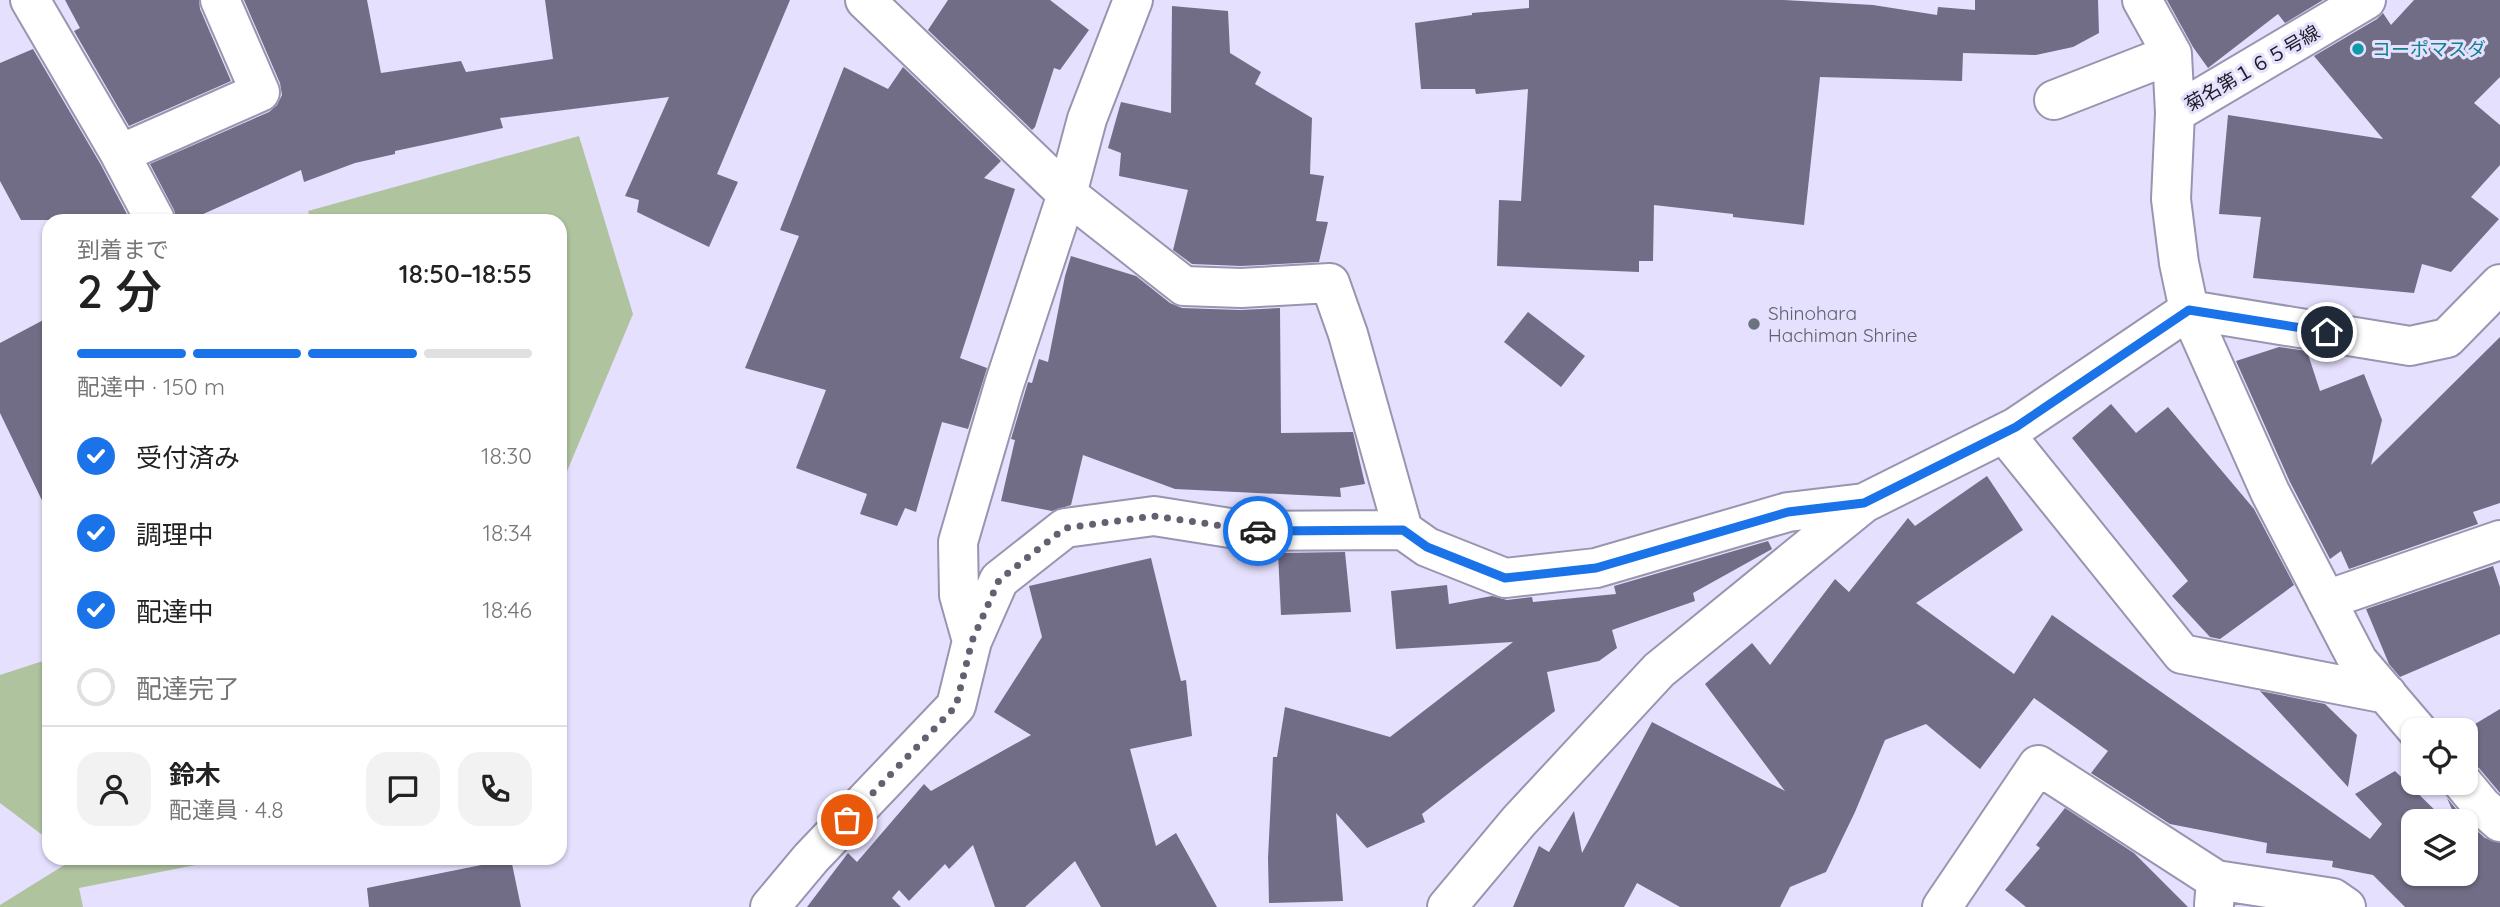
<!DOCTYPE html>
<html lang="ja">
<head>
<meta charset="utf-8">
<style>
  body { margin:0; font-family:Quicksand,"Noto Sans JP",sans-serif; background:#f2f2f2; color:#222; height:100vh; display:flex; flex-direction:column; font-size:26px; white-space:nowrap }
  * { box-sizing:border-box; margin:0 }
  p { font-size:23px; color:#767676 }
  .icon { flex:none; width:38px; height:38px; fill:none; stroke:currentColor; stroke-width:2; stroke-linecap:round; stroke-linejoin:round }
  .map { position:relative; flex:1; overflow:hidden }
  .side { position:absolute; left:42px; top:214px; width:525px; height:651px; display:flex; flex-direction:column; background:#fff; border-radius:21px; box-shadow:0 2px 5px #0004 }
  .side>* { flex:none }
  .tools { position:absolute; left:2401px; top:718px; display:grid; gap:14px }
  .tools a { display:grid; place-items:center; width:77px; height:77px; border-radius:14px; background:#fff; box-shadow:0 2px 5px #0004; font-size:35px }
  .pin { position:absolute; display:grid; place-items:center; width:60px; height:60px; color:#fff; margin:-30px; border:4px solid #fff; border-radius:50%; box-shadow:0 2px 7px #0007 }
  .courier { position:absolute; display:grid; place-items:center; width:70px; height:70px; margin:-35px; border:5px solid #1a73e8; border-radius:50%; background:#fff; color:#222; box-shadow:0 2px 9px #0007 }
  .head em { font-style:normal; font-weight:600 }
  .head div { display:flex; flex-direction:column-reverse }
  .head { display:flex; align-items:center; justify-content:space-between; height:119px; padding:0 35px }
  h1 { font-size:46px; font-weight:600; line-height:52px }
  .bar { display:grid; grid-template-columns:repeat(4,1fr); gap:10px 7px; align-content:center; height:84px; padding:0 35px }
  .bar i { height:9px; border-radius:5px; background:#e0e0e0 }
  .bar .on { background:#1a73e8 }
  .bar p { grid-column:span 4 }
  .line { display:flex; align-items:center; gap:18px; padding:0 35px; border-top:2px solid #e0e0e0 }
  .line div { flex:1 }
  .round { display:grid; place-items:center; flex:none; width:74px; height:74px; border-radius:21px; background:#f2f2f2 }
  ol { padding:0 35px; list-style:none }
  li { display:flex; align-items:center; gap:21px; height:77px }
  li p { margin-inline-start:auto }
  li .icon { padding:7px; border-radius:50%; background:#1a73e8; color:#fff; stroke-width:4 }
  li:last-child { color:#767676 }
  li i { width:38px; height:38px; border:4px solid #e0e0e0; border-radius:50% }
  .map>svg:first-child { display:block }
</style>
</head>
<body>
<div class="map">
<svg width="2500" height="907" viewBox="0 0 2500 907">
  <rect width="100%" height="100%" fill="#e5e0fd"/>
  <path fill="#afc39f" d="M 579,136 L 633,314 L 560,488 L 560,220 L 311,220 L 308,211 Z
    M 49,659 L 49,840 L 0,803 L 0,675 Z
    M 73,858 L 231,858 L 79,888 L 83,907 L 0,907 L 0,905 L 74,859 Z"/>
  <path fill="#716d86" d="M 65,0 L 199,0 L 200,9 L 231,81 L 129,126 L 74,31 L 80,28 Z
    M 244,0 L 367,0 L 381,73 L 461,61 L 466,72 L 553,59 L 545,0 L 790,0 L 717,174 L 738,182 L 709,247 L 637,212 L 639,200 L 625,196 L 669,97 L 500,118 L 503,128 L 395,151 L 395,154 L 355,163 L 304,182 L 301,170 L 190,220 L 177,220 L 174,210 L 150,164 L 269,112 L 277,105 L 282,95 L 280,83 Z
    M 948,0 L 1050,0 L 1089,30 L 1060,70 L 1054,68 L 1035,127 L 1032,130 L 928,30 Z
    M 1529,0 L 1784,0 L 1873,5 L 1937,15 L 1938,7 L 1975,10 L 1975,0 L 2098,0 L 2099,33 L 2073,47 L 2036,55 L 1963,53 L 1962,81 L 1820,77 L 1804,225 L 1733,217 L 1733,214 L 1654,205 L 1653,261 L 1639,261 L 1639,272 L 1497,266 L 1499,200 L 1521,201 L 1528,89 L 1476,94 L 1475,89 L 1421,89 L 1415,23 L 1472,15 L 1472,13 L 1529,8 Z
    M 2167,0 L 2323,0 L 2285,23 L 2278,14 L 2208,68 L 2193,47 Z
    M 2414,0 L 2500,0 L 2500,77 L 2474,103 L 2500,125 L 2500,165 L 2471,197 L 2499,219 L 2451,272 L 2422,264 L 2414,293 L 2253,278 L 2261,217 L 2219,214 L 2228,115 L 2383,139 L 2314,56 L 2377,19 L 2383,13 L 2391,25 Z
    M 1172,6 L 1228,11 L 1230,53 L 1261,72 L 1255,84 L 1312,118 L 1310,174 L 1324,176 L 1316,221 L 1328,222 L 1319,262 L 1241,266 L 1192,264 L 1173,250 L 1188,190 L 1119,176 L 1121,153 L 1108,148 L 1121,102 L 1171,113 Z
    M 33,49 L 101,165 L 130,220 L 21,220 L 0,181 L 0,63 Z
    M 844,67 L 888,89 L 903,67 L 1001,161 L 984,178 L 1015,189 L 960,358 L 987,368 L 968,429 L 942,422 L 916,512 L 905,508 L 897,526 L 860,514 L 867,494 L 796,468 L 826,390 L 745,368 L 799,236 L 780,230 Z
    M 1071,256 L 1136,276 L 1170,303 L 1182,308 L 1240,310 L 1280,308 L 1281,433 L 1353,432 L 1365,484 L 1340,488 L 1341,497 L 1175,489 L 1083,455 L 1071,505 L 1052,511 L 1001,501 L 1015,440 L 1011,439 L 1028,382 L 1032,383 L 1039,359 L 1048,362 L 1065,276 Z
    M 1528,312 L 1585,356 L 1561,387 L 1504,342 Z
    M 49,317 L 49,515 L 0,413 L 0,343 Z
    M 2500,337 L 2500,503 L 2473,512 L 2478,524 L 2349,569 L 2341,551 L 2330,559 L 2290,482 L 2236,361 L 2279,347 L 2307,351 L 2320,391 L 2364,374 L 2382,420 L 2371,465 Z
    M 2111,404 L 2136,433 L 2168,407 L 2254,509 L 2294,585 L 2220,639 L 2210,637 L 2172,596 L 2188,581 L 2072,438 Z
    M 1987,476 L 2023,530 L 1916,603 L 2014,674 L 2052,615 L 2370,839 L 2382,824 L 2355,794 L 2395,771 L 2446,821 L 2413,821 L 2413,873 L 2466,873 L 2466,821 L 2457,821 L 2447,798 L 2465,820 L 2485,838 L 2500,843 L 2500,907 L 2405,907 L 2373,875 L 2332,867 L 2333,861 L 2266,853 L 2267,843 L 2170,824 L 2091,773 L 2108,751 L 2034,698 L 1980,769 L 1926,724 L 1885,740 L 1855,812 L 1826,872 L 1790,887 L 1780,907 L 1680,907 L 1637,883 L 1624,907 L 1513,907 L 1539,846 L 1549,852 L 1574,811 L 1582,853 L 1652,722 L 1785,791 L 1705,684 L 1752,643 L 1770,665 L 1835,579 L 1849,592 L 1908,518 L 1915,526 Z
    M 1768,541 L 1772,549 L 1693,593 L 1695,601 L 1612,630 L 1617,648 L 1599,661 L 1547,672 L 1555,711 L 1422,814 L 1425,822 L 1367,848 L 1336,813 L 1343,901 L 1269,903 L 1268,858 L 1273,757 L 1277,757 L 1285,707 L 1390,737 L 1513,642 L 1396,649 L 1391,591 L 1447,585 L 1449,604 L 1492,596 L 1507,600 L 1532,597 L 1533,602 L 1616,594 L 1614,586 Z
    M 1345,552 L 1351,612 L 1281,615 L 1278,553 Z
    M 1151,558 L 1181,681 L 1186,680 L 1192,736 L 1130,749 L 1156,846 L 1176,833 L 1217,907 L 1101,907 L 1075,861 L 1025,907 L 995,907 L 973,845 L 949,869 L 945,864 L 909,901 L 899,890 L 892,898 L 901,907 L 807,907 L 848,853 L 857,862 L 924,784 L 931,791 L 1031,735 L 994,712 L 1042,637 L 1029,586 Z
    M 2493,566 L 2500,587 L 2500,634 L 2400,677 L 2389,664 L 2366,609 Z
    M 2260,691 L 2325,704 L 2357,735 L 2348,787 Z
    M 2500,709 L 2500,793 L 2479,768 L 2466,761 L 2465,730 Z
    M 2065,808 L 2134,853 L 2188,907 L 2026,907 L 2005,890 L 2040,848 L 2036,845 Z
    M 511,859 L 521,907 L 369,907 L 367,888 Z"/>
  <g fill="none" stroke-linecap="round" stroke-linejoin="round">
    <g stroke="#9994af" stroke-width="42">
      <path id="minor" d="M 30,0 L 120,154 L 155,220
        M 865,0 L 1067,194 L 1184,286 L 1241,288 L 1330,283 L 1348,334 L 1403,530 L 1427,547 L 1505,578 L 1596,568 L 1788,512 L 1864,503
        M 2142,0 L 2172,54 L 2175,113 L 2171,199 L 2179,263 L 2189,310 L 2270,492 L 2358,661 L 2417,730
        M 2054,100 L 2172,54
        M 2175,113 L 2366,0
        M 120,154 L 260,92 L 220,0
        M 2004,433 L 2182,654 L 2387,694
        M 2326,600 L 2500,540
        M 972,641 L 999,580 L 1065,528 L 1154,516 L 1249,531 L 1403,530
        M 2462,782 L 2482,806 L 2500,822
        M 2214,905 L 2216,880 L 2333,898 L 2346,907
        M 770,907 L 811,858 L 956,706 L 972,641 L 959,595 L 958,542 L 1004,385 L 1067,194 L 1087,119 L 1133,0
        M 1447,907 L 1519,821 L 1659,670 L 1864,503 L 2016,427 L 2189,310 L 2410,346 L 2447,338 L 2500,284
        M 1942,907 L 2038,765 L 2216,880"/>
    </g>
    <use href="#minor" stroke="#fff" stroke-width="38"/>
  </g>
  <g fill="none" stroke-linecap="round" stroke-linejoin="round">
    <path stroke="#636071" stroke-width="7" stroke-dasharray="0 12.6" d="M 847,820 L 956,706 L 972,641 L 999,580 L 1065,528 L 1154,516 L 1258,531"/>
    <path stroke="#1a73e8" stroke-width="9" d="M 1258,531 L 1403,530 L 1427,547 L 1505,578 L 1596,568 L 1788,512 L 1864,503 L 2016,427 L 2189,310 L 2327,332"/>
  </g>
  <circle fill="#0f9aa8" stroke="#e5e0fd" stroke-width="2.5" cx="2358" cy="49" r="7"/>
  <circle fill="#6b7280" stroke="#e5e0fd" stroke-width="2.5" cx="1754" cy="324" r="7"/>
  <g text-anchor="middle" stroke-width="6" stroke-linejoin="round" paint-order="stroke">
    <g font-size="19" fill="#0d838f" stroke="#e5e0fd" text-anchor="start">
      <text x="2372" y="56">コーポマスダ</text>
    </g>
    <g font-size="19" fill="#1d1b25" stroke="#e5e0fd">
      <text transform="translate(2252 68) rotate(-30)" y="7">菊名第１６５号線</text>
    </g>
    <g font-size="19" fill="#5b616d" stroke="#e5e0fd" text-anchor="start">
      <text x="1768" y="320">Shinohara<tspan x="1768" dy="22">Hachiman Shrine</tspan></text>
    </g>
  </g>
</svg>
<div class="tools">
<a><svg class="icon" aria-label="locate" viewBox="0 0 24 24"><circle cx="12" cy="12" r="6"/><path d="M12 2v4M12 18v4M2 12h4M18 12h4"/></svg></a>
<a><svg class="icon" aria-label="layers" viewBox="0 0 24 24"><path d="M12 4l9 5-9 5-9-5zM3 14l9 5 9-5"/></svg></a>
</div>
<div class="pin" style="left:847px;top:820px;background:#ea580c"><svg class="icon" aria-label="bag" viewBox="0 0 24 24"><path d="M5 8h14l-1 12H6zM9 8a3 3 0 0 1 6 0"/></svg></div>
<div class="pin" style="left:2327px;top:332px;background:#1f2937"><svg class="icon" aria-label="home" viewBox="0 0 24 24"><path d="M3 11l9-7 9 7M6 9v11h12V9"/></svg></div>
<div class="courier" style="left:1258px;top:531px"><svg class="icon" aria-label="car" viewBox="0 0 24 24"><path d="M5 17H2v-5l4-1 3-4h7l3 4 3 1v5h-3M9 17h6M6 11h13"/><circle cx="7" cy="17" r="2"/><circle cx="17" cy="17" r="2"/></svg></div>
<section class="side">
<div class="head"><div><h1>2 分</h1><p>到着まで</p></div><em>18:50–18:55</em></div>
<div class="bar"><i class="on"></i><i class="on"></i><i class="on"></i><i></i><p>配達中 · 150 m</p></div>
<ol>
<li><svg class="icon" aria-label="check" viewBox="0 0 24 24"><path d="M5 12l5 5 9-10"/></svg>受付済み<p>18:30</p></li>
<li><svg class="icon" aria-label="check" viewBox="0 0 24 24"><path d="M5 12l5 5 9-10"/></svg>調理中<p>18:34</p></li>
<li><svg class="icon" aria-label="check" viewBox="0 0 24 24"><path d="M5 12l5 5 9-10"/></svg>配達中<p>18:46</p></li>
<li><i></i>配達完了</li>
</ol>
<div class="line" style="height:126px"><a class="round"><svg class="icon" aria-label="person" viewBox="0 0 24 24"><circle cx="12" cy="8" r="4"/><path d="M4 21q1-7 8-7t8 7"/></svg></a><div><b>鈴木</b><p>配達員 · 4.8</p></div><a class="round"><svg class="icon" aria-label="chat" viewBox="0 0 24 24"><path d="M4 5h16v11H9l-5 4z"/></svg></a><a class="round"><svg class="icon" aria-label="phone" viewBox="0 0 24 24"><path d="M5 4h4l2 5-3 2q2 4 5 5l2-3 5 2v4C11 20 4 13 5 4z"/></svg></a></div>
</section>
</div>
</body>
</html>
